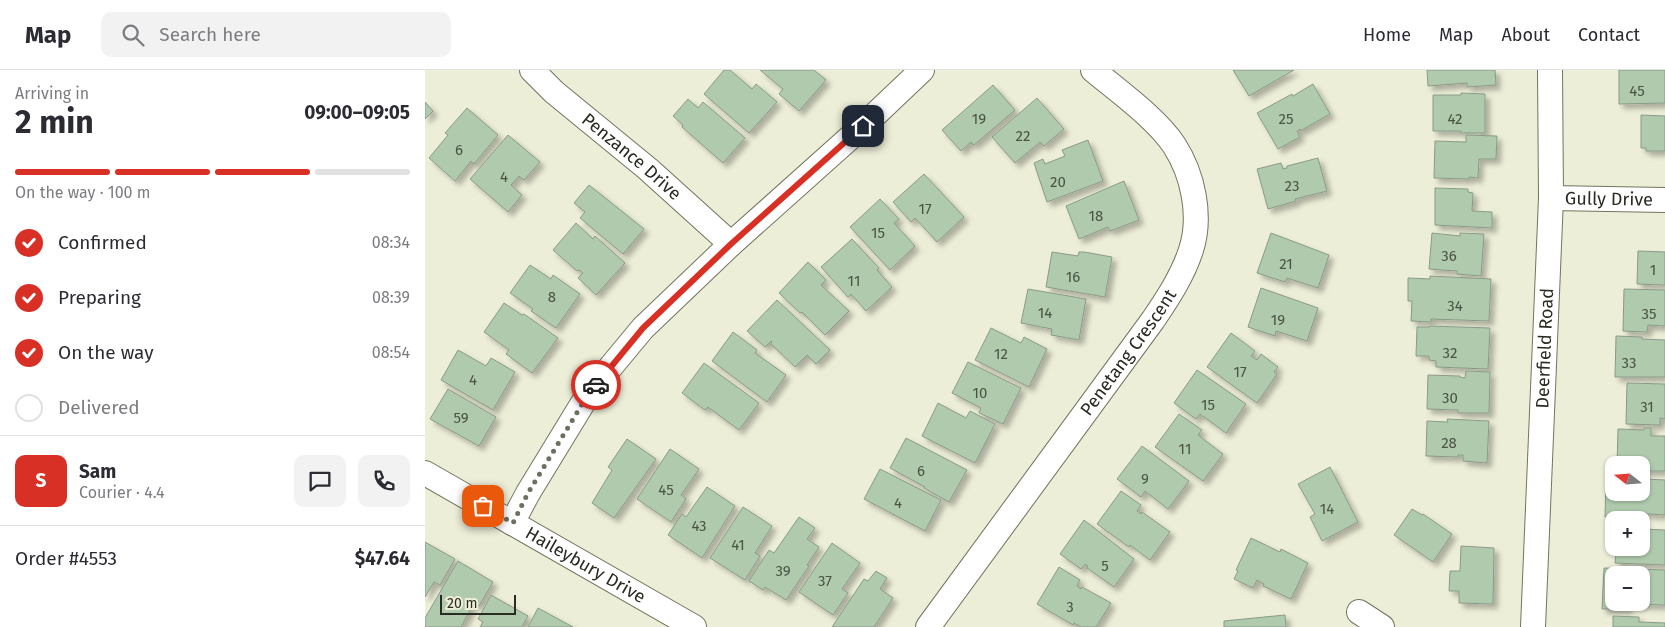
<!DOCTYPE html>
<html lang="en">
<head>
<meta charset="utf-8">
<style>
  body { margin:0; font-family:"Fira Sans",sans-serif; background:#f2f2f3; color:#2b2b33; height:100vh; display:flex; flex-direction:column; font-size:19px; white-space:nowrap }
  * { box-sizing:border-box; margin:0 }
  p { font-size:16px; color:#7c7c81 }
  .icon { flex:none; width:28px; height:28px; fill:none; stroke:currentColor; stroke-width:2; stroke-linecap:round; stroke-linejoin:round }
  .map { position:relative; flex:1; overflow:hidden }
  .drawer { display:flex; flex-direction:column; background:#fff; width:425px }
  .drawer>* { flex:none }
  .needle { width:32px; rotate:287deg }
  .buttons { position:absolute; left:1180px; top:386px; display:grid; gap:10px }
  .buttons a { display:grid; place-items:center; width:45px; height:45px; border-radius:10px; background:#fff; box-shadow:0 1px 4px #0004; font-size:25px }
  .scale { position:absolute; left:15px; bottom:12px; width:76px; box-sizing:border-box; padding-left:5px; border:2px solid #2a2b22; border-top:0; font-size:14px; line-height:18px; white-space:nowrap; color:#2a2b22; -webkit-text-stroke:4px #edeed7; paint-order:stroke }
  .pin { position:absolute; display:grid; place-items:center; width:42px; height:42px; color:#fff; margin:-21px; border-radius:10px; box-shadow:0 2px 8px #0006 }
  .courier { position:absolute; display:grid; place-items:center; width:50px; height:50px; margin:-25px; border:4px solid #d93025; border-radius:50%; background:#fff; color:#222; box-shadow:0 1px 6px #0007 }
  .summary em { font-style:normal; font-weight:700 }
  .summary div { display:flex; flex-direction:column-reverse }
  .summary { display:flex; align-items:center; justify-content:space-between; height:85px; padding:0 15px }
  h1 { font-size:32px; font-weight:700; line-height:38px }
  .bar { display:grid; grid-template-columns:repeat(4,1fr); gap:8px 5px; align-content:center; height:60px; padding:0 15px }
  .bar i { height:6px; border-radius:4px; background:#e1e1e2 }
  .bar .selected { background:#d93025 }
  .bar p { grid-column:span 4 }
  .line { display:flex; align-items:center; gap:12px; padding:0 15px; border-top:1px solid #e1e1e2 }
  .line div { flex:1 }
  .round { display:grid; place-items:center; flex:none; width:52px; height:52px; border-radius:10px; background:#f2f2f3 }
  ol { padding:0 15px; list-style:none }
  li { display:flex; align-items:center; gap:15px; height:55px }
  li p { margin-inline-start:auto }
  li .icon { padding:5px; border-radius:50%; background:#d93025; color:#fff; stroke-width:4 }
  li:last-child { color:#7c7c81 }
  li i { width:28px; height:28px; border:2px solid #e1e1e2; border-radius:50% }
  header { display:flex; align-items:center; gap:30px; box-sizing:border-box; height:70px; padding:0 25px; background:#fff; border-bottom:1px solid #e1e1e2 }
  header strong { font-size:24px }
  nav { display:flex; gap:28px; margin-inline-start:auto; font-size:18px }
  .search { width:350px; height:45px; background:#f2f2f3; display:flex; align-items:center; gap:12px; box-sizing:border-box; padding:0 18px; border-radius:10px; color:#7c7c81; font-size:19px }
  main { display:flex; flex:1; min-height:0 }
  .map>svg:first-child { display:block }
</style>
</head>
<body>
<header>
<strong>Map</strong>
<div class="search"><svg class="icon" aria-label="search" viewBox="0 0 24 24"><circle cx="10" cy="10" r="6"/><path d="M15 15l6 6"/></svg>Search here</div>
<nav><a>Home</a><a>Map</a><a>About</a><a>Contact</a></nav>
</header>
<main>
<section class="drawer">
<div class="summary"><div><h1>2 min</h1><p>Arriving in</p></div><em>09:00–09:05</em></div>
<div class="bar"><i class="selected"></i><i class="selected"></i><i class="selected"></i><i></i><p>On the way · 100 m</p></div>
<ol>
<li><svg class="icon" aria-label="check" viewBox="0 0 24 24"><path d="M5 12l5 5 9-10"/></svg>Confirmed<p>08:34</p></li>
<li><svg class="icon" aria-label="check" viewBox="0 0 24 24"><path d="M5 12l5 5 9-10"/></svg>Preparing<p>08:39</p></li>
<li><svg class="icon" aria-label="check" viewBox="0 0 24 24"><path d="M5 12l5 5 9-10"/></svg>On the way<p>08:54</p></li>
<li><i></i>Delivered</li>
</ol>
<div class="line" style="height:90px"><b class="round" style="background:#d93025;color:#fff">S</b><div><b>Sam</b><p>Courier · 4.4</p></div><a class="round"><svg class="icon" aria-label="chat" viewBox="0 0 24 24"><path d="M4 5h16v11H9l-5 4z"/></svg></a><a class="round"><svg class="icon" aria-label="phone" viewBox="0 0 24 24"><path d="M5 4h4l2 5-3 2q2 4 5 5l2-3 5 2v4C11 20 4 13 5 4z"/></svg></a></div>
<div class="line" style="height:65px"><div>Order #4553</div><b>$47.64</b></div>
</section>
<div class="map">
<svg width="1240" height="557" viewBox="0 0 1240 557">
  <defs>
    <filter id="shadow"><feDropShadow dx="4.5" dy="4.5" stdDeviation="2.5" flood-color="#0004"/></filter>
  </defs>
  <rect width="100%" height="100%" fill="#edeed7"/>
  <path fill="#afcaac" stroke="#8a9a89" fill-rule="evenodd" filter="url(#shadow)" d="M 299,0 L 305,0 L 327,19 L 331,14 L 352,32 L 324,63 L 279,24 Z
    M 335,0 L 389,0 L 401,10 L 374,41 L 354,24 L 358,19 Z
    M 808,0 L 869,0 L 824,26 Z
    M 1002,0 L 1070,0 L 1071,15 L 1042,17 L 1042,13 L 1003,16 Z
    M 1194,0 L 1240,0 L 1240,33 L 1194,34 Z
    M 888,14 L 905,44 L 875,61 L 875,59 L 872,61 L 875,67 L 853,79 L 832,43 L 867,24 L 868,26 Z
    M 568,15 L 590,40 L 549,75 L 546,72 L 536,81 L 517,60 Z
    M 1036,23 L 1060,24 L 1060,63 L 1036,63 L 1036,61 L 1008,61 L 1008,25 L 1036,25 Z
    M 612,28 L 639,59 L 619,76 L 615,72 L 590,93 L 567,67 Z
    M 263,29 L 273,38 L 278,32 L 320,68 L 298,93 L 257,57 L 258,55 L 248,46 Z
    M 0,32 L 8,41 L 0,49 Z
    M 42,38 L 73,65 L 49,94 L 46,91 L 30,111 L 4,88 L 23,65 L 20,63 Z
    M 1216,45 L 1240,46 L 1240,81 L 1221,81 L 1221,78 L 1216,78 Z
    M 83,65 L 115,92 L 99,110 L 94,106 L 86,115 L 97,125 L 83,142 L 45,109 Z
    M 1041,65 L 1072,66 L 1071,89 L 1054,89 L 1053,108 L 1044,107 L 1044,109 L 1009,108 L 1010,71 L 1041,72 Z
    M 663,70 L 678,111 L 622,132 L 609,93 L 618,89 L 620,94 L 640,86 L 637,80 Z
    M 893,88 L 902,121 L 870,129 L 871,131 L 843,139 L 832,99 L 856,93 L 858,99 L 862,98 L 862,96 Z
    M 499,104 L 539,147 L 512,172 L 490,148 L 486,152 L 468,132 Z
    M 699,111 L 714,150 L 685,161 L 683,157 L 654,169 L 641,136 Z
    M 164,115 L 219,159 L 198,184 L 155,148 L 160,142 L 149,133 Z
    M 1010,118 L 1043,119 L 1043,122 L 1048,123 L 1047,141 L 1067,142 L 1067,158 L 1010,155 Z
    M 455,129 L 474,149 L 469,153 L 490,176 L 465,200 L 425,157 Z
    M 151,153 L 168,169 L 170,166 L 200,193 L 171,225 L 153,208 L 158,203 L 154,200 L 152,201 L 128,180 Z
    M 846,163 L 904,185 L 893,218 L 862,208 L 860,212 L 832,203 Z
    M 1007,163 L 1035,166 L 1035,163 L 1059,164 L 1056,206 L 1032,204 L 1032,201 L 1004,199 Z
    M 427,169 L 454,198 L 452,200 L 467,217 L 441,241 L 426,224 L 423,227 L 396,197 Z
    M 1213,181 L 1240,182 L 1240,215 L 1212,214 Z
    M 627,182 L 653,186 L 654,182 L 659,182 L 687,187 L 680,227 L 621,217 Z
    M 383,192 L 401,210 L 396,215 L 424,241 L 400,265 L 377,242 L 375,243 L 354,223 Z
    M 105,195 L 126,209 L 128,205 L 155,224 L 131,258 L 106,241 L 108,239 L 85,223 Z
    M 1005,206 L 1066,209 L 1064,251 L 1006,249 L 1006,252 L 986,251 L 987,231 L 983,231 L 983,208 L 1005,209 Z
    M 836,218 L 893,238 L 882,271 L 851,261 L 850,266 L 823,257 Z
    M 603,219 L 661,229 L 654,270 L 626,265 L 627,259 L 596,253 Z
    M 1199,219 L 1240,220 L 1240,256 L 1223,255 L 1222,262 L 1198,261 Z
    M 352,230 L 405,280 L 391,294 L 382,285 L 370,297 L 346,274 L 347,272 L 346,271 L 340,277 L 322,261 Z
    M 79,233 L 97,245 L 99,244 L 133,268 L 107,303 L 81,284 L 84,280 L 59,262 Z
    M 1005,256 L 1065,258 L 1063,299 L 1011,297 L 1011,291 L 1004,290 L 1004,286 L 991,286 L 992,257 L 1005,257 Z
    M 566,258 L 596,273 L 599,267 L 622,279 L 604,317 L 550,290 Z
    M 308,262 L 332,280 L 330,283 L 361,305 L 342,332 L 287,291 Z
    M 806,263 L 830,281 L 826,286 L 832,290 L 836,284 L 853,297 L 849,302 L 852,304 L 832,333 L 782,297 Z
    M 1191,266 L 1217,267 L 1217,269 L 1240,270 L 1240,307 L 1190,307 Z
    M 33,280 L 61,296 L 66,288 L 90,302 L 68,340 L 16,310 Z
    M 543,292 L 596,318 L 578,354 L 554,343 L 556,338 L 527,323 Z
    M 279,293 L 334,333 L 314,360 L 283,337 L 280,340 L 257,323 Z
    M 772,300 L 821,334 L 801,363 L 775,344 L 771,349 L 749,333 Z
    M 1041,301 L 1065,302 L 1064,343 L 1033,343 L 1033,340 L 1002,339 L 1003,305 L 1035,306 L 1035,307 L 1040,308 Z
    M 1202,313 L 1240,314 L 1240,349 L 1235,348 L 1235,355 L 1201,354 Z
    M 23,319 L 71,347 L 54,376 L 5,349 Z
    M 513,333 L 541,348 L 545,341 L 570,354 L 550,393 L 497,366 Z
    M 754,344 L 777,360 L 773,365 L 798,384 L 778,411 L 730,377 Z
    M 1022,349 L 1064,351 L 1062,393 L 1038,391 L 1038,385 L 1033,385 L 1033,387 L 1001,386 L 1002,351 L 1023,352 Z
    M 1219,358 L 1226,358 L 1226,366 L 1240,366 L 1240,401 L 1216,401 L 1216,395 L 1192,395 L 1193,359 L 1219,360 Z
    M 481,368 L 542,400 L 524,432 L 499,418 L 500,417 L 465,398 Z
    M 202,369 L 231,389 L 189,448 L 167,433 L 187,400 L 183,397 Z
    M 717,376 L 764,411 L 743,439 L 720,421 L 716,427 L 692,409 Z
    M 245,379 L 274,399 L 256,425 L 261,429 L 246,452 L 212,429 Z
    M 905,397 L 933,452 L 897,471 L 885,447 L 890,444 L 873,414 Z
    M 455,399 L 516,430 L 500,461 L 439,429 Z
    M 1181,405 L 1189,406 L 1189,422 L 1216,422 L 1216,407 L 1221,407 L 1221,409 L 1240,410 L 1240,445 L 1210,443 L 1210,448 L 1180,447 Z
    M 282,417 L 310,436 L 277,488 L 243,465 L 257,444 L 261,447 Z
    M 696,421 L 716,435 L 712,441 L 716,444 L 717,442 L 745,462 L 725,490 L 705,475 L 704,477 L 672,454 Z
    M 318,437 L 347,456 L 330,483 L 335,486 L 320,510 L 285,488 Z
    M 987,439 L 997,445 L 998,444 L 1027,464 L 1008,492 L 969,465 Z
    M 374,447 L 390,458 L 382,469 L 394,477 L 382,495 L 384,496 L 361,530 L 340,517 L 338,520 L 324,511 L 344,480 L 349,483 Z
    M 659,450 L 709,489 L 689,517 L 662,498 L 663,496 L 660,494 L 656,499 L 635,484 Z
    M 1216,453 L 1217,459 L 1240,460 L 1240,495 L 1190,493 L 1191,478 L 1216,478 Z
    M 826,468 L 855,482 L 856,479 L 883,493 L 866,529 L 838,516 L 839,514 L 832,510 L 828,518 L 809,509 L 813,501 L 811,500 Z
    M 0,472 L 30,489 L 15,515 L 9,512 L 0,527 Z
    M 407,473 L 435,493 L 417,519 L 423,523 L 408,545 L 374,522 Z
    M 1036,476 L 1069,478 L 1068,534 L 1034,533 L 1034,521 L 1024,521 L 1025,501 L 1035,501 Z
    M 33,491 L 68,512 L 54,536 L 49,533 L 36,557 L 0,557 L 0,548 Z
    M 634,497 L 655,510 L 652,516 L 656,519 L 657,517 L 686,533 L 671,557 L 656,557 L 649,553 L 648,555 L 612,534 Z
    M 1179,498 L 1240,500 L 1240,535 L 1202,534 L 1203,539 L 1177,539 ZM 1189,505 L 1216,505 L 1216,532 L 1189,532 Z
    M 451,501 L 462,508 L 455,519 L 468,528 L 449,557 L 407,557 L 439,509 L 443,511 Z
    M 66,525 L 103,546 L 97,557 L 55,557 L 58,552 L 53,549 Z
    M 113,538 L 148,557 L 103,557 Z
    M 860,545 L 861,557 L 799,557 L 799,551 Z
    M 1188,546 L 1214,547 L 1214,552 L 1240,553 L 1240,557 L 1188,557 Z"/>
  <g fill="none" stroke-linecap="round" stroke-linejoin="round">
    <g stroke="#73745f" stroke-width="26">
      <g id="minor">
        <path id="s1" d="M 107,0 L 129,22 L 223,99 L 306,174"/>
        <path id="s2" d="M 1126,128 L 1240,130"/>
        <path id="s3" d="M 0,403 L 269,557"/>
        <path d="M 87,453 L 103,423 L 164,323 L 218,258 L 306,174 L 438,56 L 497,0"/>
        <path d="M 934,542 L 957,557"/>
        <path id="s4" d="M 503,557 L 728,250 C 743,228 758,205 766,180 C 777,146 768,104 749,75 C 731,48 693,21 668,0"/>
        <path id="s5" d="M 1108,557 L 1126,128 L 1125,0"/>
      </g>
    </g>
    <use href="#minor" stroke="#fff" stroke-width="24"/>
  </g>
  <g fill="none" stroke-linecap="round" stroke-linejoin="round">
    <path stroke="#6e6f61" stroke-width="5" stroke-dasharray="0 9" d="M 58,436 L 88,453 L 103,423 L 164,323 L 171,315"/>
    <path stroke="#d93025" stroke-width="6" d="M 171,315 L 218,258 L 306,174 L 438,56"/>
  </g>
  <g text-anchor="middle" stroke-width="4" stroke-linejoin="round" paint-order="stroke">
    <g font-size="15" fill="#4b5344">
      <text x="1212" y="26">45</text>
      <text x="554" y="54">19</text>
      <text x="861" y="54">25</text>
      <text x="1030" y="54">42</text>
      <text x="598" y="71">22</text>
      <text x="34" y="85">6</text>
      <text x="79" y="112">4</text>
      <text x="633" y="117">20</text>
      <text x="867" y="121">23</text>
      <text x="500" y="144">17</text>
      <text x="671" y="151">18</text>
      <text x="453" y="168">15</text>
      <text x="1024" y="191">36</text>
      <text x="861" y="199">21</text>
      <text x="1228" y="205">1</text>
      <text x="648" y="212">16</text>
      <text x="429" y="216">11</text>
      <text x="127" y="232">8</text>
      <text x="1030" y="241">34</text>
      <text x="620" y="248">14</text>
      <text x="1224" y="249">35</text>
      <text x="853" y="255">19</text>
      <text x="1025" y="288">32</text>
      <text x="576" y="289">12</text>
      <text x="1204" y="298">33</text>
      <text x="815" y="307">17</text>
      <text x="48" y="315">4</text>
      <text x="555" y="328">10</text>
      <text x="1025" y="333">30</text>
      <text x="783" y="340">15</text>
      <text x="1222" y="342">31</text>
      <text x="36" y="353">59</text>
      <text x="1024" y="378">28</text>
      <text x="760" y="384">11</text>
      <text x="496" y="406">6</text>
      <text x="720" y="414">9</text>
      <text x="241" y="425">45</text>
      <text x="473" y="438">4</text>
      <text x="902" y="444">14</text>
      <text x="274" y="461">43</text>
      <text x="313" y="480">41</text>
      <text x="680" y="501">5</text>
      <text x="358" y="506">39</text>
      <text x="400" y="516">37</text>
      <text x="645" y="542">3</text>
    </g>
    <g font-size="18" fill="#2a2b22" stroke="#edeed7">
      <text dy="6" stroke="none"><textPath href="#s1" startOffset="132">Penzance Drive</textPath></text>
      <text dy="6" stroke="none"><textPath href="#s2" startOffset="58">Gully Drive</textPath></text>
      <text dy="6" stroke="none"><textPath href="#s5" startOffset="279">Deerfield Road</textPath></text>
      <text dy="6" stroke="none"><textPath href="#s4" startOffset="340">Penetang Crescent</textPath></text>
      <text dy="6" stroke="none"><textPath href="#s3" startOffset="185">Haileybury Drive</textPath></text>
    </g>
  </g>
</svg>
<div class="buttons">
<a><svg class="needle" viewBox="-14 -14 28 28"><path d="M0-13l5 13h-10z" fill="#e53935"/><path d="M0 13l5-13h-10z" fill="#7c7c81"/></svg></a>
<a>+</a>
<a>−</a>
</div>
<div class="scale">20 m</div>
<div class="pin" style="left:58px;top:436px;background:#ea580c"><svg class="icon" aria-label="bag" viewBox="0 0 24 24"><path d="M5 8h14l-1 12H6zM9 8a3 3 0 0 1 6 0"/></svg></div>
<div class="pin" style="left:438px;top:56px;background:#1f2937"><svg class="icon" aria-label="home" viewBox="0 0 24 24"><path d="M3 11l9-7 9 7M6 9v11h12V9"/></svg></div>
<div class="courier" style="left:171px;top:315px"><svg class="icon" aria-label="car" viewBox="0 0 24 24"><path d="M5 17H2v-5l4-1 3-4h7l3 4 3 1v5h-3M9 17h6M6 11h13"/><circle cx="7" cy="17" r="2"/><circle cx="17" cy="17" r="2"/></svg></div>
</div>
</main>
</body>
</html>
